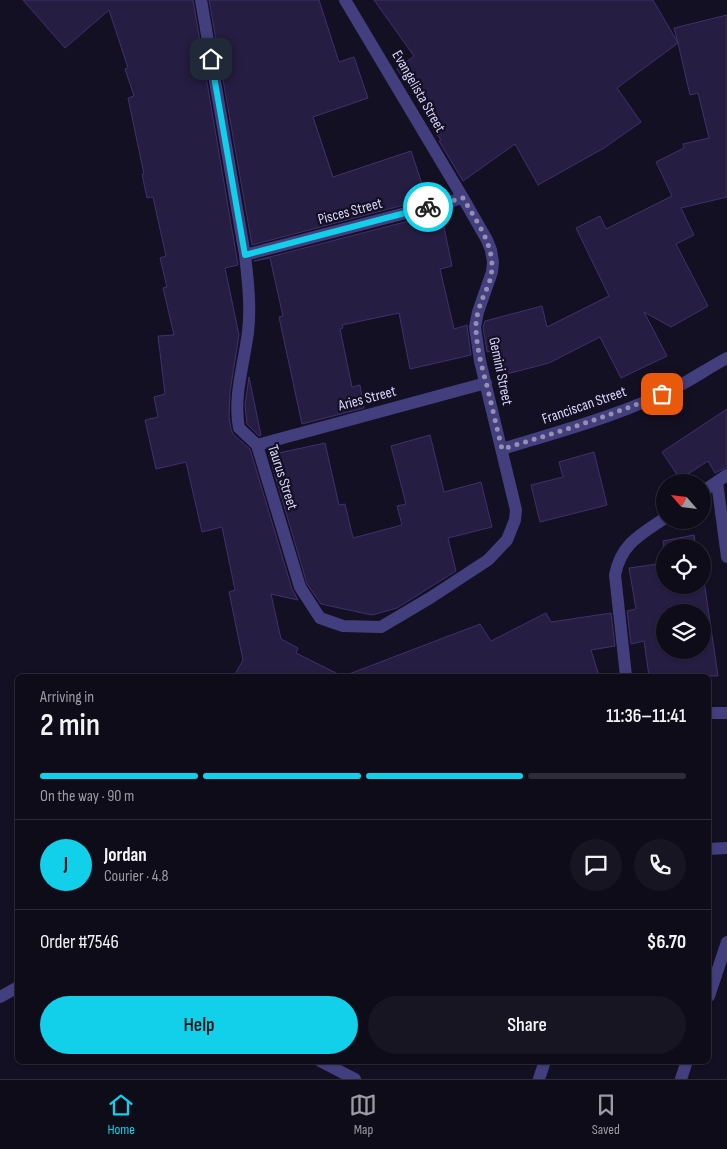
<!DOCTYPE html>
<html lang="en">
<head>
<meta charset="utf-8">
<style>
  body { margin:0; font-family:"Sofia Sans Condensed",sans-serif; background:#181523; color:#f1f3f6; height:100vh; display:flex; flex-direction:column; font-size:19px; white-space:nowrap }
  * { box-sizing:border-box; margin:0 }
  p { font-size:16px; color:#9b9ba2 }
  .icon { flex:none; width:28px; height:28px; fill:none; stroke:currentColor; stroke-width:2; stroke-linecap:round; stroke-linejoin:round }
  .map { position:relative; flex:1; overflow:hidden }
  .details { position:absolute; left:15px; top:674px; width:696px; height:390px; display:flex; flex-direction:column; background:#0f0c1a; border-radius:8px; box-shadow:0 1px 4px #0004,0 0 0 1px #2f2c39 }
  .details>* { flex:none }
  .needle { width:32px; rotate:298deg }
  .fabs { position:absolute; left:656px; top:474px; display:grid; gap:10px }
  .fabs a { display:grid; place-items:center; width:55px; height:55px; border-radius:50%; background:#0f0c1a; box-shadow:0 1px 4px #0004,0 0 0 1px #2f2c39; font-size:25px }
  .pin { position:absolute; display:grid; place-items:center; width:42px; height:42px; color:#fff; margin:-21px; border-radius:10px; box-shadow:0 2px 8px #0006 }
  .courier { position:absolute; display:grid; place-items:center; width:50px; height:50px; margin:-25px; border:4px solid #12cfea; border-radius:50%; background:#fff; color:#222; box-shadow:0 1px 6px #0007 }
  .summary em { font-style:normal; font-weight:600 }
  .summary div { display:flex; flex-direction:column-reverse }
  .summary { display:flex; align-items:center; justify-content:space-between; height:85px; padding:0 25px }
  h1 { font-size:32px; font-weight:600; line-height:38px }
  .bar { display:grid; grid-template-columns:repeat(4,1fr); gap:8px 5px; align-content:center; height:60px; padding:0 25px }
  .bar i { height:6px; border-radius:4px; background:#2f2c39 }
  .bar .active { background:#12cfea }
  .bar p { grid-column:span 4 }
  .line { display:flex; align-items:center; gap:12px; padding:0 25px; border-top:1px solid #2f2c39 }
  .line div { flex:1 }
  .round { display:grid; place-items:center; flex:none; width:52px; height:52px; border-radius:26px; background:#181523 }
  .button { display:flex; gap:10px; margin-top:auto; padding:10px 25px }
  .button a { flex:1; height:58px; border-radius:30px; background:#12cfea; color:#111; font-size:20px; font-weight:600; line-height:58px; text-align:center }
  .button a+a { background:#181523; color:#f1f3f6 }
  .tab-bar { display:flex; justify-content:space-around; align-items:center; height:70px; border-top:1px solid #2f2c39; background:#0f0c1a; font-size:14px; color:#9b9ba2 }
  .tab-bar a { display:grid; justify-items:center; gap:2px }
  .tab-bar .active { color:#12cfea }
  .map>svg:first-child { display:block }
</style>
</head>
<body>
<div class="map">
<svg width="727" height="1079" viewBox="0 0 727 1079">
  <rect width="100%" height="100%" fill="#141023"/>
  <path fill="#261d42" stroke="#3f316c" fill-rule="evenodd" d="M 23,0 L 193,0 L 238,265 L 225,268 L 239,335 L 230,392 L 229,417 L 231,429 L 233,434 L 250,449 L 292,589 L 298,600 L 271,594 L 281,639 L 298,648 L 296,653 L 342,676 L 234,676 L 243,660 L 229,592 L 235,590 L 222,527 L 202,532 L 186,462 L 156,469 L 145,420 L 158,417 L 154,397 L 165,394 L 158,336 L 174,335 L 163,288 L 167,287 L 160,258 L 166,256 L 153,197 L 147,198 L 142,174 L 144,174 L 128,98 L 134,96 L 125,69 L 128,68 L 109,10 L 65,48 Z
    M 209,0 L 319,0 L 339,62 L 354,57 L 368,98 L 313,117 L 333,177 L 411,151 L 427,199 L 252,245 Z
    M 374,0 L 653,0 L 678,43 L 674,28 L 727,15 L 727,197 L 681,208 L 694,235 L 676,244 L 708,306 L 671,327 L 644,312 L 667,356 L 621,378 L 600,337 L 549,363 L 503,375 L 497,350 L 487,352 L 483,327 L 485,321 L 542,306 L 547,327 L 609,296 L 576,228 L 600,216 L 606,229 L 672,196 L 656,162 L 684,148 L 683,144 L 709,138 L 698,93 L 690,95 L 678,43 L 617,88 L 641,122 L 604,148 L 538,185 L 515,144 L 463,181 L 439,141 L 441,140 L 436,133 L 439,130 L 397,69 L 414,56 Z
    M 432,215 L 436,228 L 444,227 L 452,266 L 440,269 L 454,329 L 467,325 L 471,355 L 410,369 L 399,313 L 342,325 L 343,328 L 340,329 L 352,387 L 360,385 L 364,408 L 302,424 L 279,317 L 283,316 L 270,258 L 254,261 Z
    M 249,377 L 261,435 L 259,436 L 247,424 L 245,405 Z
    M 727,409 L 727,467 L 715,473 L 708,461 L 680,479 L 662,452 Z
    M 430,435 L 444,492 L 481,482 L 492,527 L 448,538 L 456,571 L 397,608 L 372,615 L 321,604 L 307,584 L 269,455 L 325,443 L 339,505 L 345,504 L 353,538 L 402,525 L 397,506 L 406,504 L 391,446 Z
    M 594,452 L 607,505 L 540,522 L 531,485 L 563,477 L 559,462 Z
    M 694,535 L 696,548 L 665,548 L 665,557 L 663,541 Z
    M 665,563 L 665,585 L 702,585 L 703,574 L 718,676 L 649,676 L 644,641 L 631,644 L 627,611 L 636,609 L 629,568 ZM 665,612 L 702,612 L 702,650 L 665,650 Z
    M 546,613 L 551,622 L 611,613 L 615,646 L 591,650 L 599,676 L 350,676 L 349,674 L 480,624 L 491,641 Z"/>
  <g fill="none" stroke-linecap="round" stroke-linejoin="round">
    <path stroke="#433f7e" stroke-width="12" d="M 201,0 L 245,255 C 248,281 251,307 248,332 C 244,364 233,397 239,428 L 257,445 L 300,587 L 320,618 L 343,626 L 381,627 L 430,598 L 488,560 L 507,540 L 515,520 L 516,510 L 480,361 L 475,327 L 478,312 L 492,272 L 493,262 L 491,250 L 487,240 L 463,198 L 345,0
      M 245,255 L 463,198
      M 257,445 L 486,383
      M 502,449 C 561,431 622,415 677,387 C 694,378 710,367 727,358
      M 717,482 L 727,557
      M 702,492 L 727,475
      M 626,676 L 615,575 C 621,544 641,534 665,518
      M 709,713 L 727,713
      M 709,849 L 727,848
      M 709,996 L 727,942
      M 0,997 L 18,987
      M 320,1061 L 355,1079
      M 539,1079 L 545,1061
      M 681,1079 L 687,1061"/>
  </g>
  <g fill="none" stroke-linecap="round" stroke-linejoin="round">
    <path stroke="#9590b0" stroke-width="5" stroke-dasharray="0 9" d="M 428,207 L 463,198 C 479,226 501,253 488,286 C 482,299 475,315 476,330 C 477,349 482,368 487,386 C 492,407 497,428 502,449 C 556,433 610,416 662,394"/>
    <path stroke="#12cfea" stroke-width="6" d="M 211,59 L 245,255 L 428,207"/>
  </g>
  <g text-anchor="middle" stroke-width="4.5" stroke-linejoin="round" paint-order="stroke">
    <g font-size="15" fill="#dad5fc" stroke="#141023">
      <text transform="translate(419 91) rotate(60)" y="5">Evangelista Street</text>
      <text transform="translate(350 211) rotate(-15)" y="5">Pisces Street</text>
      <text transform="translate(501 371) rotate(78)" y="5">Gemini Street</text>
      <text transform="translate(367 398) rotate(-15)" y="5">Aries Street</text>
      <text transform="translate(584 405) rotate(-19)" y="5">Franciscan Street</text>
      <text transform="translate(283 477) rotate(72)" y="5">Taurus Street</text>
    </g>
  </g>
</svg>
<div class="fabs">
<a><svg class="needle" viewBox="-14 -14 28 28"><path d="M0-13l5 13h-10z" fill="#e53935"/><path d="M0 13l5-13h-10z" fill="#9b9ba2"/></svg></a>
<a><svg class="icon" aria-label="locate" viewBox="0 0 24 24"><circle cx="12" cy="12" r="6"/><path d="M12 2v4M12 18v4M2 12h4M18 12h4"/></svg></a>
<a><svg class="icon" aria-label="layers" viewBox="0 0 24 24"><path d="M12 4l9 5-9 5-9-5zM3 14l9 5 9-5"/></svg></a>
</div>
<div class="pin" style="left:662px;top:394px;background:#ea580c"><svg class="icon" aria-label="bag" viewBox="0 0 24 24"><path d="M5 8h14l-1 12H6zM9 8a3 3 0 0 1 6 0"/></svg></div>
<div class="pin" style="left:211px;top:59px;background:#1f2937"><svg class="icon" aria-label="home" viewBox="0 0 24 24"><path d="M3 11l9-7 9 7M6 9v11h12V9"/></svg></div>
<div class="courier" style="left:428px;top:207px"><svg class="icon" aria-label="bike" viewBox="0 0 24 24"><circle cx="6" cy="16" r="4"/><circle cx="18" cy="16" r="4"/><path d="M6 16l4-8h5l3 8M10 8l3 8H6M13 5h3"/></svg></div>
<section class="details">
<div class="summary"><div><h1>2 min</h1><p>Arriving in</p></div><em>11:36–11:41</em></div>
<div class="bar"><i class="active"></i><i class="active"></i><i class="active"></i><i></i><p>On the way · 90 m</p></div>
<div class="line" style="height:90px"><b class="round" style="background:#12cfea;color:#111">J</b><div><b>Jordan</b><p>Courier · 4.8</p></div><a class="round"><svg class="icon" aria-label="chat" viewBox="0 0 24 24"><path d="M4 5h16v11H9l-5 4z"/></svg></a><a class="round"><svg class="icon" aria-label="phone" viewBox="0 0 24 24"><path d="M5 4h4l2 5-3 2q2 4 5 5l2-3 5 2v4C11 20 4 13 5 4z"/></svg></a></div>
<div class="line" style="height:65px"><div>Order #7546</div><b>$6.70</b></div>
<div class="button"><a>Help</a><a>Share</a></div>
</section>
</div>
<nav class="tab-bar">
<a class="active"><svg class="icon" aria-label="home" viewBox="0 0 24 24"><path d="M3 11l9-7 9 7M6 9v11h12V9"/></svg>Home</a>
<a><svg class="icon" aria-label="map" viewBox="0 0 24 24"><path d="M3 6l6-2 6 2 6-2v14l-6 2-6-2-6 2zM9 4v14M15 6v14"/></svg>Map</a>
<a><svg class="icon" aria-label="saved" viewBox="0 0 24 24"><path d="M7 4h10v16l-5-4-5 4z"/></svg>Saved</a>
</nav>
</body>
</html>
